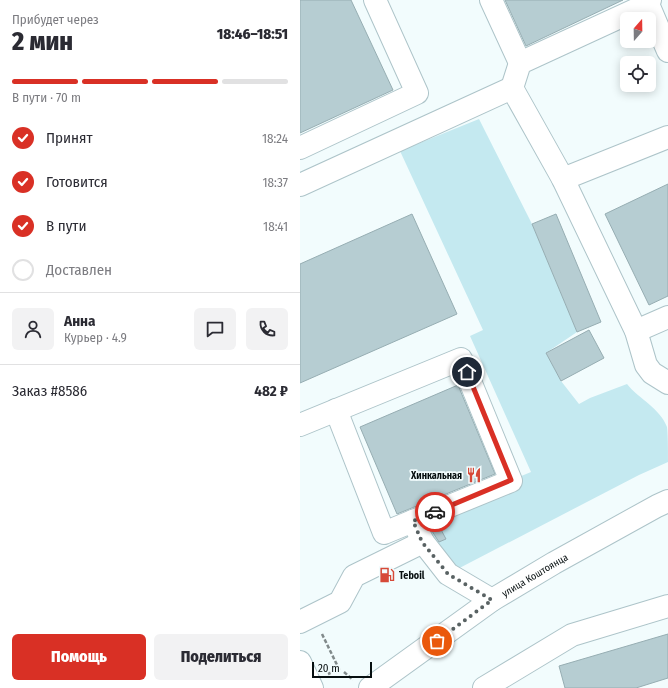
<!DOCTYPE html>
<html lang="ru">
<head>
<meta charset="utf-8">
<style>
  body { margin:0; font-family:"Fira Sans Condensed",sans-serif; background:#f2f2f3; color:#2b2b33; height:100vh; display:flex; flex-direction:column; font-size:15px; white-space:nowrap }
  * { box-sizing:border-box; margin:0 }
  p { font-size:13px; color:#7c7c81 }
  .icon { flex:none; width:22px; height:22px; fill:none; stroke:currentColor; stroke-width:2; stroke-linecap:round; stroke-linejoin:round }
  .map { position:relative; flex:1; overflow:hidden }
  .drawer { display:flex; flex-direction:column; background:#fff; width:300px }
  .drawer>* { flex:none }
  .needle { width:26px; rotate:20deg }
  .controls { position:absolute; left:320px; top:12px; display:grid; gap:8px }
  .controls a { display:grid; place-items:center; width:36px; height:36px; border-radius:6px; background:#fff; box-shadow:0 2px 10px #0003; font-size:20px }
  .scale { position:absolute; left:12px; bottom:10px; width:60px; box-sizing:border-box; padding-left:4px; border:2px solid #070f10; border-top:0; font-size:11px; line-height:14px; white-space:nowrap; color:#070f10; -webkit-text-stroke:3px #f2fcfd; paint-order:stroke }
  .pin { position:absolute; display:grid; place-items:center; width:34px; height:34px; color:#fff; margin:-17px; border:2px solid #fff; border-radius:50%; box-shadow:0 1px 4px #0007 }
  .courier { position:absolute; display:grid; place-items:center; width:40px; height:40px; margin:-20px; border:3px solid #d93025; border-radius:50%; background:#fff; color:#222; box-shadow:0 1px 5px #0007 }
  .summary em { font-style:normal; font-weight:800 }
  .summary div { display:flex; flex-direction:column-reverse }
  .summary { display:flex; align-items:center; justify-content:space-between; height:68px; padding:0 12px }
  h1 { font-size:26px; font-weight:800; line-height:30px }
  .bar { display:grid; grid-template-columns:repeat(4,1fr); gap:6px 4px; align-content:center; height:48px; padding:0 12px }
  .bar i { height:5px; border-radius:3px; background:#e1e1e2 }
  .bar .on { background:#d93025 }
  .bar p { grid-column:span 4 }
  .line { display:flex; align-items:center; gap:10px; padding:0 12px; border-top:1px solid #e1e1e2 }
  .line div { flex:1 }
  .round { display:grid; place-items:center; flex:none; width:42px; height:42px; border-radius:6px; background:#f2f2f3 }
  ol { padding:0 12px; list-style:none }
  li { display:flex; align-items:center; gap:12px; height:44px }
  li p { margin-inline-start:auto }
  li .icon { padding:4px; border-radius:50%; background:#d93025; color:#fff; stroke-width:4 }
  li:last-child { color:#7c7c81 }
  li i { width:22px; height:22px; border:2px solid #e1e1e2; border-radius:50% }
  .primary-button { display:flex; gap:8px; margin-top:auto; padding:8px 12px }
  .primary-button a { flex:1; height:46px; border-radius:6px; background:#d93025; color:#fff; font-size:16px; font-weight:800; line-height:46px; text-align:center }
  .primary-button a+a { background:#f2f2f3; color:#2b2b33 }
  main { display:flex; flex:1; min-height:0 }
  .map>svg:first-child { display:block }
</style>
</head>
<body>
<main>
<section class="drawer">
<div class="summary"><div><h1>2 мин</h1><p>Прибудет через</p></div><em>18:46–18:51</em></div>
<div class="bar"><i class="on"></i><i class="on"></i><i class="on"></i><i></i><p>В пути · 70 m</p></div>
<ol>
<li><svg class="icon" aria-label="check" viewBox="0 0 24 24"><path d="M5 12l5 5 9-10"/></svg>Принят<p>18:24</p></li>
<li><svg class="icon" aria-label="check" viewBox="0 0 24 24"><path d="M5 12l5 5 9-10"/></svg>Готовится<p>18:37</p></li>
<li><svg class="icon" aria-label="check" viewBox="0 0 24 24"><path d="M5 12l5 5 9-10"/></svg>В пути<p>18:41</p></li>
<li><i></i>Доставлен</li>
</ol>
<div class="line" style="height:72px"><a class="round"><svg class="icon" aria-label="person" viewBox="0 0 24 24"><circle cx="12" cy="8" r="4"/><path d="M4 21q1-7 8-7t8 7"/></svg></a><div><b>Анна</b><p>Курьер · 4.9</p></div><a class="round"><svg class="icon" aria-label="chat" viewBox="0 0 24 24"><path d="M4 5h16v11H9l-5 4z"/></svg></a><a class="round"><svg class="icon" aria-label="phone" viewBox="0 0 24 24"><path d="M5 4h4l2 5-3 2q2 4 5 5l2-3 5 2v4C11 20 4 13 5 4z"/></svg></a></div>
<div class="line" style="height:52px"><div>Заказ #8586</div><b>482 ₽</b></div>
<div class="primary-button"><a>Помощь</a><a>Поделиться</a></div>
</section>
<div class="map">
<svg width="368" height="688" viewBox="0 0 368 688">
  <rect width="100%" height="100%" fill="#f2fcfd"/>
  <path fill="#c4e9f0" d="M 179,119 L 232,224 L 277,332 L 246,353 L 261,381 L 279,404 L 290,398 L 327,384 C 339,399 360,408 367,427 C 368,435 368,453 368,462 L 339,475 L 148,574 L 113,521 L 231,472 L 170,336 L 183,330 L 100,151 Z"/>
  <path fill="#b6cdd2" stroke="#96adb2" d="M 0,0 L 51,0 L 93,90 L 0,133 Z
    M 205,0 L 323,0 L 226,46 Z
    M 368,184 L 368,296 L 349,305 L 305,214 Z
    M 112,214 L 157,314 L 0,383 L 0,264 Z
    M 256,214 L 301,322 L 277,332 L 232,224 Z
    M 289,330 L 304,358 L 261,381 L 246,353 Z
    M 158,385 L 195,474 L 97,514 L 60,427 Z
    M 138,524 L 146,539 L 139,542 L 130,528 Z
    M 368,634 L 368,678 L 336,688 L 265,688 L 259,666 Z"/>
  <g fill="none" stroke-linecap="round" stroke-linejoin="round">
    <g stroke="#adc4c9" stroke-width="24">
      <g id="minor">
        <path d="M 191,0 L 220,63"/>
        <path d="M 350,0 L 348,4 L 220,63 L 212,88 L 263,179 L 336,331 L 346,365 L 352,373 L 368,383"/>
        <path d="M 348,4 L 368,51"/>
        <path d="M 0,148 L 117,93 L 75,0"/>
        <path d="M 263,179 L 368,137"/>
        <path d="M 0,185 L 212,88"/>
        <path d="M 336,331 L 368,317"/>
        <path d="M 36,410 L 84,533 L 113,521"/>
        <path d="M 0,425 L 161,359 L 211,481 L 113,521 L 123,542"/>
        <path d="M 0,622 L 40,602 L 54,576 L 123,542 L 148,574 L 192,600"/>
        <path d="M 0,662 L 12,688"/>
        <path id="s1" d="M 70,688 L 192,600 L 254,563 L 357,506 L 368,501"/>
        <path d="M 184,688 L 272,635 L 368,606"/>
      </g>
    </g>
    <path stroke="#818a8b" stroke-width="2.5" stroke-dasharray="4 2" stroke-linecap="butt" d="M 22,634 L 39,669 L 28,674
      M 44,672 L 53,680"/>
    <use href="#minor" stroke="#fff" stroke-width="22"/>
  </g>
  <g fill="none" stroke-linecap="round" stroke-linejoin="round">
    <path stroke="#596263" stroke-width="4" stroke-dasharray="0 7.2" d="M 135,512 L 113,521 L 122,542 L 148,574 L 192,600 L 137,641"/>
    <path stroke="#d93025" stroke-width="5" d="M 135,512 L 211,480 L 167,372"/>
  </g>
  <defs>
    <g id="restaurant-bare" transform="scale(1.2)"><path d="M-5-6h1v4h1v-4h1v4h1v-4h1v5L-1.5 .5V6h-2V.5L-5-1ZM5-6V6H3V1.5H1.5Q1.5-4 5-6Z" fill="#d64938" stroke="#f2fcfd" stroke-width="2.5" paint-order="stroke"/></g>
    <g id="fuel-bare" transform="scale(1.2)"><path d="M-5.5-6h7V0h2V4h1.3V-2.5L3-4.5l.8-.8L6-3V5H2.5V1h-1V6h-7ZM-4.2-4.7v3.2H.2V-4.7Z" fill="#d64938" stroke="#f2fcfd" stroke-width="2.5" paint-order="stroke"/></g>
  </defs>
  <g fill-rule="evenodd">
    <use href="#restaurant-bare" x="174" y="475"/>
    <use href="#fuel-bare" x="87" y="575"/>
  </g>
  <g text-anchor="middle" stroke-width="3.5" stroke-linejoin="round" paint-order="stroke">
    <g font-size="10" font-weight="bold" fill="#070f10" stroke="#f2fcfd" text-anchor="end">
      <text x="162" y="479">Хинкальная</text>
      <text x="99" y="579" text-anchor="start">Teboil</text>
    </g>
    <g font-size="10" fill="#070f10" stroke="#f2fcfd">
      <text dy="4" stroke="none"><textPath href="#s1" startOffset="200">улица Коштоянца</textPath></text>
    </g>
  </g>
</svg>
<div class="controls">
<a><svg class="needle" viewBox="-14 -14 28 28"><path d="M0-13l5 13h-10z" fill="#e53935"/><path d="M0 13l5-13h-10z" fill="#7c7c81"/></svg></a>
<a><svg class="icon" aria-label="locate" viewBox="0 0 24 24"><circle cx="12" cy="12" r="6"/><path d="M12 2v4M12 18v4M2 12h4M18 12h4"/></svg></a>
</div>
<div class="scale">20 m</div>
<div class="pin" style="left:137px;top:641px;background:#ea580c"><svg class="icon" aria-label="bag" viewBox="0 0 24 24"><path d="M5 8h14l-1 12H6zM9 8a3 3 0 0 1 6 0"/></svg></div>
<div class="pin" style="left:167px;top:372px;background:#1f2937"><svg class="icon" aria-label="home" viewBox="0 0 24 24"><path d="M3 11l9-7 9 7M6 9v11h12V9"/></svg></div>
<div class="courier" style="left:135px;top:512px"><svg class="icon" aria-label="car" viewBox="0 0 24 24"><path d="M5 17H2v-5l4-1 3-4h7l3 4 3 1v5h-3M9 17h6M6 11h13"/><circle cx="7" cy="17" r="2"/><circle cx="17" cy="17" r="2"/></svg></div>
</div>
</main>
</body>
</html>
